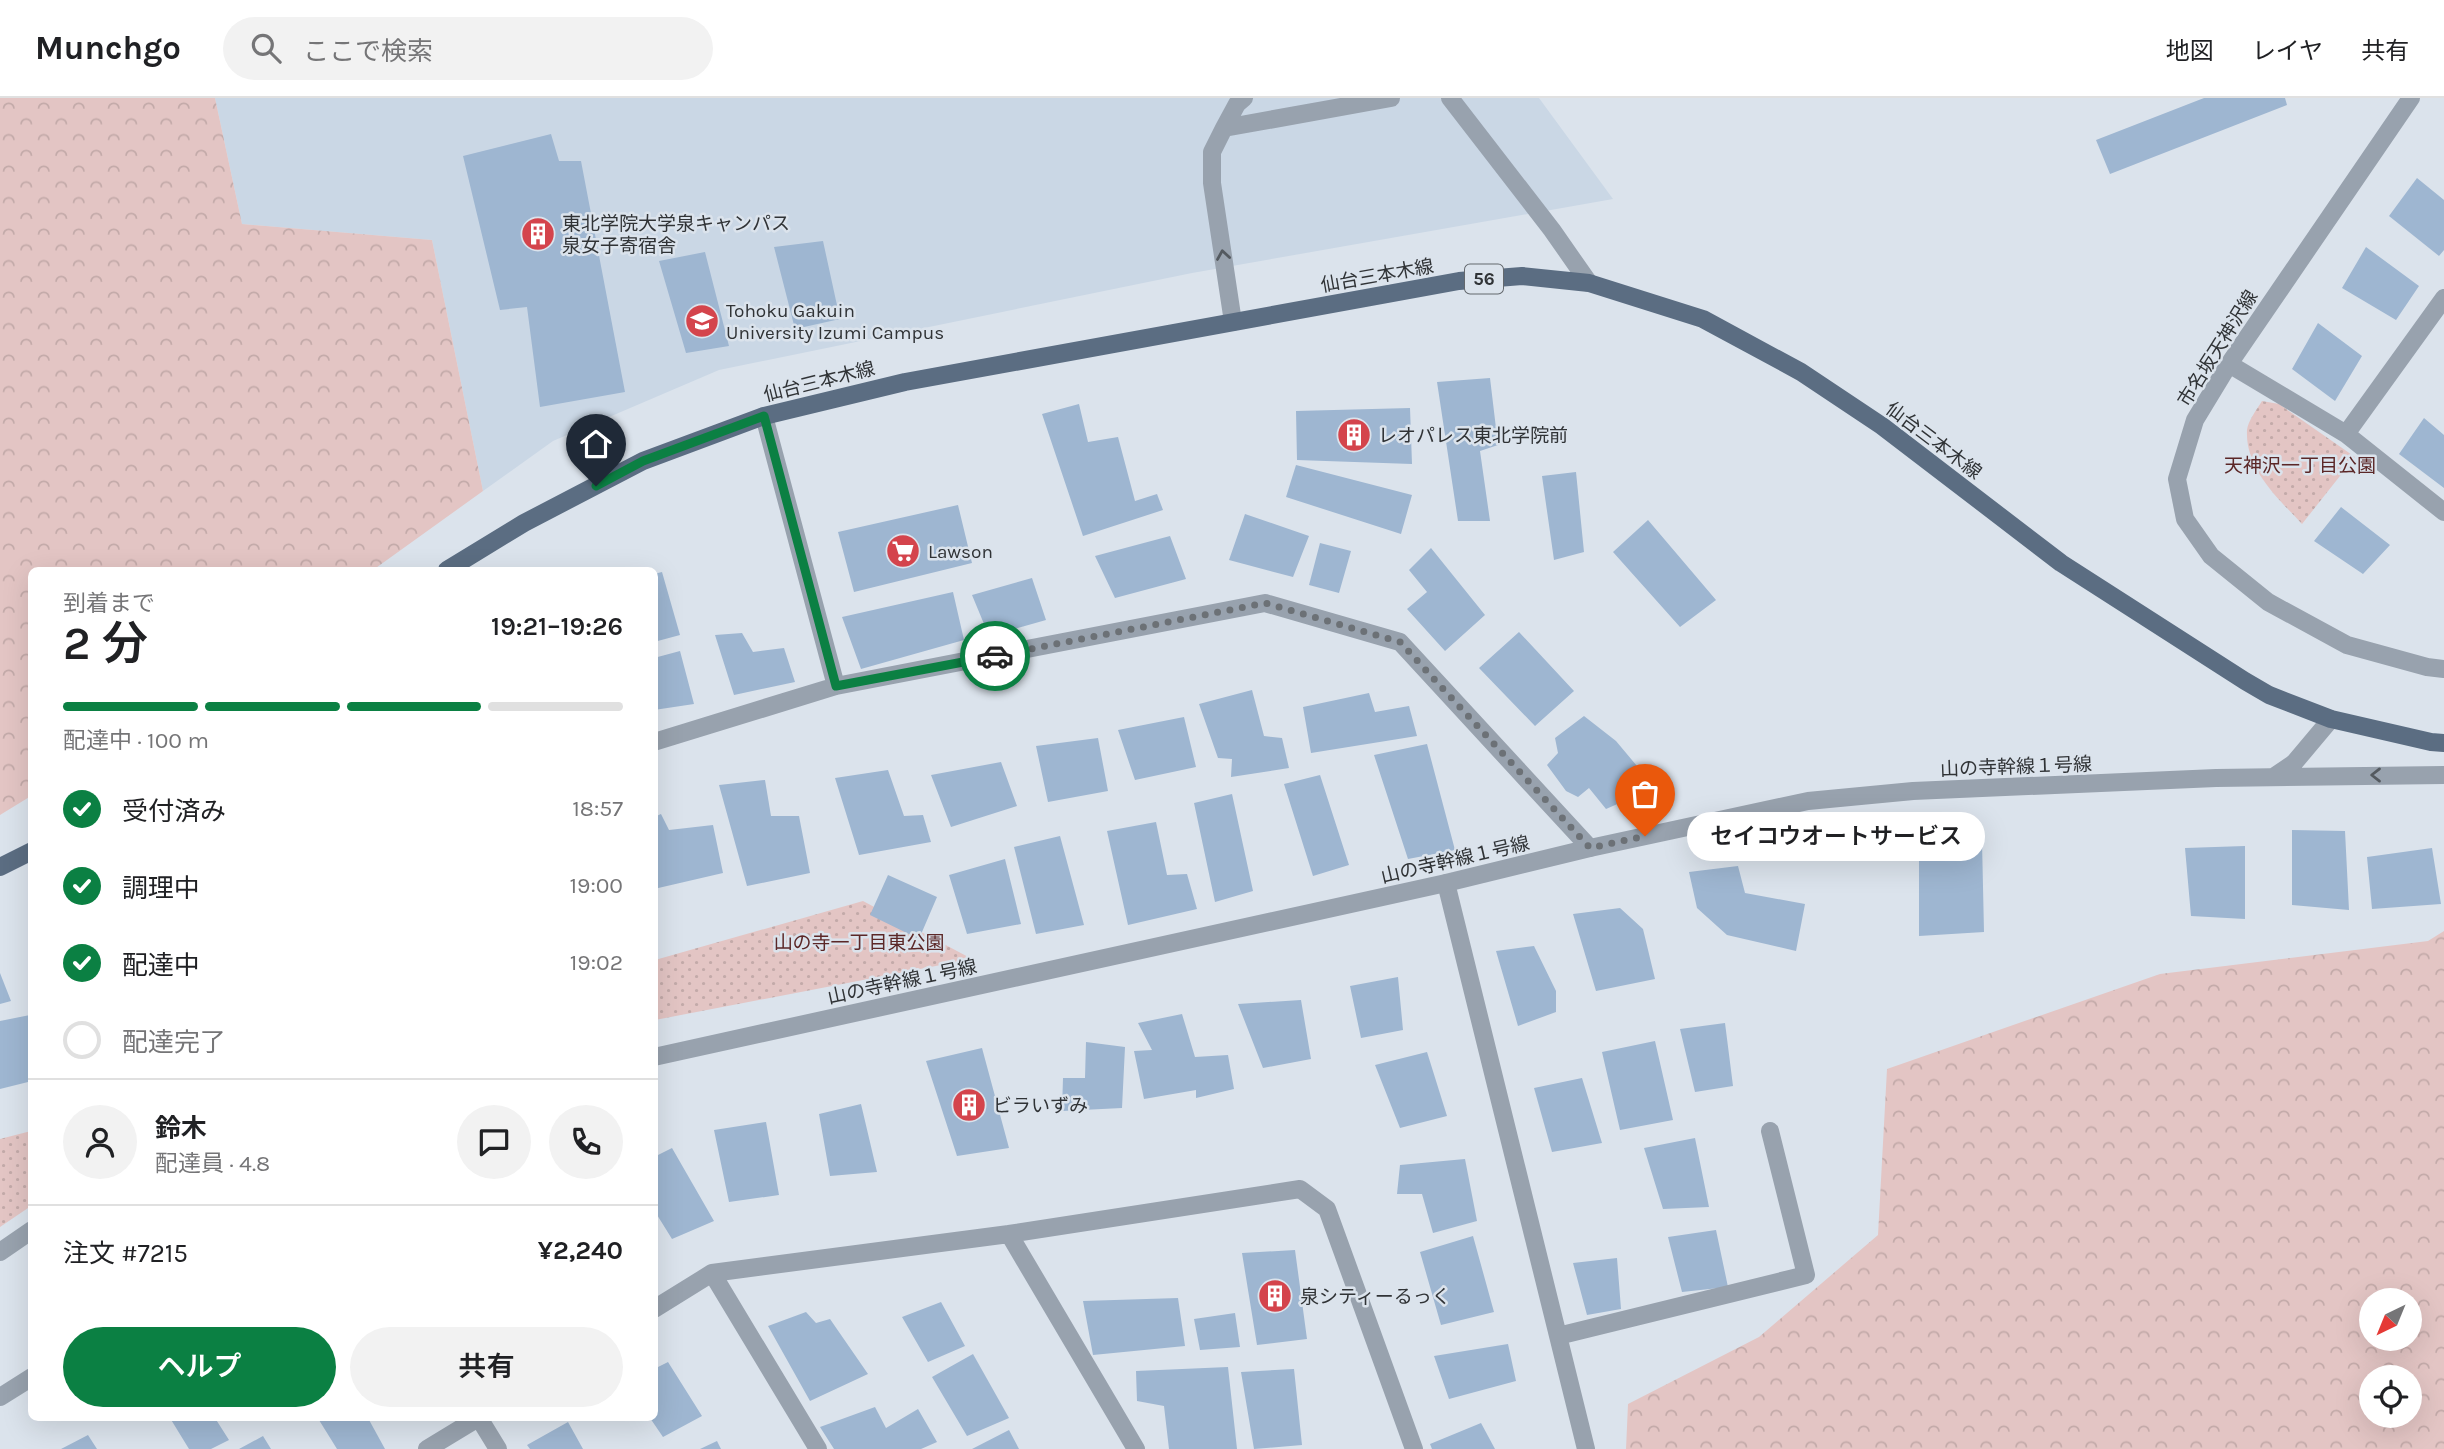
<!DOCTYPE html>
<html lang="ja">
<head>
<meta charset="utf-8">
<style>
  body { margin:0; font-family:Karla,"Noto Sans JP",sans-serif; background:#f2f2f2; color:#202124; height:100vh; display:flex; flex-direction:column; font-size:26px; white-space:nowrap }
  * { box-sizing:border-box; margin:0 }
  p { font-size:23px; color:#757577 }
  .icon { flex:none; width:38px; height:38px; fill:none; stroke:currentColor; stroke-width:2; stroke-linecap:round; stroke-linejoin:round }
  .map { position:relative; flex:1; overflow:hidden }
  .side { position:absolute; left:28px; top:469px; width:630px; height:854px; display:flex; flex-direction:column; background:#fff; border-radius:10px; box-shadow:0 7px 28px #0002 }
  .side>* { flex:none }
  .needle { width:46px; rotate:223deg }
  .controls { position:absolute; left:2359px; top:1190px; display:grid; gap:14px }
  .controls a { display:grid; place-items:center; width:63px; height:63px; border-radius:50%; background:#fff; box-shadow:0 7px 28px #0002; font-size:35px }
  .pin { position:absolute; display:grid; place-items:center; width:60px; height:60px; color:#fff; margin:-72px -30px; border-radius:50% 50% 50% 0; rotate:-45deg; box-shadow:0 0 7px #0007 }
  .pin .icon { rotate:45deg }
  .courier { position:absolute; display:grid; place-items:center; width:70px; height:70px; margin:-35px; border:5px solid #0b8043; border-radius:50%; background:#fff; color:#222; box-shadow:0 2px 9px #0007 }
  .bubble { position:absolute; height:49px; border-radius:24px; background:#fff; box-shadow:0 7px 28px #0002; font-size:23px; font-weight:600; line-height:49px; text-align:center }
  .overview em { font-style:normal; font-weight:600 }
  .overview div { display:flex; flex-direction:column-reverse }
  .overview { display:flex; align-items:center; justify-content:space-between; height:119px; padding:0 35px }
  h1 { font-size:46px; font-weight:600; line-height:52px }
  .bar { display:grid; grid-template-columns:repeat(4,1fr); gap:10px 7px; align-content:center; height:84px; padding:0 35px }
  .bar i { height:9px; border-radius:5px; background:#e0e0e0 }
  .bar .current { background:#0b8043 }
  .bar p { grid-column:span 4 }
  .line { display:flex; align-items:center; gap:18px; padding:0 35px; border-top:2px solid #e0e0e0 }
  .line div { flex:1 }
  .round { display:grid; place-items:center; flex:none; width:74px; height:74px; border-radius:37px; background:#f2f2f2 }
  ol { padding:0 35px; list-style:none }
  li { display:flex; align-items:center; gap:21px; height:77px }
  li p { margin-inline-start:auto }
  li .icon { padding:7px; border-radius:50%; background:#0b8043; color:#fff; stroke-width:4 }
  li:last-child { color:#757577 }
  li i { width:38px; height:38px; border:4px solid #e0e0e0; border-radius:50% }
  .action { display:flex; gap:14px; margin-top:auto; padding:14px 35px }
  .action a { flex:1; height:80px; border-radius:42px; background:#0b8043; color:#fff; font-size:28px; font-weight:600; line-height:80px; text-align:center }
  .action a+a { background:#f2f2f2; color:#202124 }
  header { display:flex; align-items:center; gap:42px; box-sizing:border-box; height:98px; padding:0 35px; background:#fff; border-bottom:2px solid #e0e0e0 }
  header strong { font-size:33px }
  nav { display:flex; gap:38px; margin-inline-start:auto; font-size:24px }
  .search { width:490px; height:63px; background:#f2f2f2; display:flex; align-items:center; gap:18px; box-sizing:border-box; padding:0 24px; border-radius:38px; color:#757577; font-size:26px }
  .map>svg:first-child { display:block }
</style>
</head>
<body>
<header>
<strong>Munchgo</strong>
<div class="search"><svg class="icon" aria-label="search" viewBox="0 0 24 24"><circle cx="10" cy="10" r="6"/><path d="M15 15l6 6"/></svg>ここで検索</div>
<nav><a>地図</a><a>レイヤ</a><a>共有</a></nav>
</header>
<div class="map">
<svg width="2444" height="1351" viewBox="0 0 2444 1351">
  <defs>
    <pattern id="forest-crowns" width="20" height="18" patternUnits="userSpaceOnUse" patternTransform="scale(1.75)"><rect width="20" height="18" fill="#e3c5c4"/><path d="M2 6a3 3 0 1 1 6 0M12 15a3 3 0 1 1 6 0" fill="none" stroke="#c3aaa9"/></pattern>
    <pattern id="park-dots" width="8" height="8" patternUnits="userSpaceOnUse" patternTransform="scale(1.75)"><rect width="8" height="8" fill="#e3c5c4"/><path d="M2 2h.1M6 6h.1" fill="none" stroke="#c3aaa9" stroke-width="1.8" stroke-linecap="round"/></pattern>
  </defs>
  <rect width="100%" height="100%" fill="#dbe3ec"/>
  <path fill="#cad7e5" d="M 215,0 L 1539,0 L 1613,101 L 1192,175 L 719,272 L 553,343 L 483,393 L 432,142 L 242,126 Z"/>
  <path fill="url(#forest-crowns)" fill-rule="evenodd" d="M 0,0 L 215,0 L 242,126 L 432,142 L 483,393 L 373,472 L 32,472 L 31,698 L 0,717 Z
    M 2444,833 L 2444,1351 L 1626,1351 L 1628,1306 L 1759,1239 L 1878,1137 L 1887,971 L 2160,876 L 2428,843 ZM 2371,1202 L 2410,1202 L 2410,1241 L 2371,1241 ZM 2371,1279 L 2410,1279 L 2410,1318 L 2371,1318 Z"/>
  <path fill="url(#park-dots)" d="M 2262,303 L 2279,306 L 2355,359 L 2302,426 C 2278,400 2245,371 2247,332 C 2248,323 2257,311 2262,303 Z
    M 863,803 L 972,861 L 655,922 L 655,862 Z
    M 31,1033 L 31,1108 L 0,1129 L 0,1041 Z"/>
  <path fill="#9eb6d1" d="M 2204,0 L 2285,0 L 2287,7 L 2110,76 L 2096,42 Z
    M 551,36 L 559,63 L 581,63 L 625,294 L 540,309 L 527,209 L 500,212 L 463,58 Z
    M 2417,80 L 2444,102 L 2444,152 L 2439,158 L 2389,118 Z
    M 823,143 L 840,221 L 795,231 L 774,149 Z
    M 2366,149 L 2419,188 L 2396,222 L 2342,190 Z
    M 705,154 L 729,248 L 686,255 L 659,163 Z
    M 2318,225 L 2362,258 L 2335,303 L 2292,271 Z
    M 1490,280 L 1498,347 L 1480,353 L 1490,423 L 1458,423 L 1437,284 Z
    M 1079,306 L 1088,344 L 1118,339 L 1135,403 L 1157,396 L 1163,412 L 1083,438 L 1042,316 Z
    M 1410,310 L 1412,366 L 1297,362 L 1296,313 Z
    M 2424,320 L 2444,337 L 2444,390 L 2399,356 Z
    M 1296,367 L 1412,397 L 1401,436 L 1286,399 Z
    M 1576,374 L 1584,454 L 1554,462 L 1542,378 Z
    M 958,407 L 972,465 L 854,494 L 838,434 Z
    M 2341,409 L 2390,447 L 2363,476 L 2314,443 Z
    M 1245,416 L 1309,438 L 1293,479 L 1229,462 Z
    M 1648,422 L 1716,502 L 1680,529 L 1613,454 Z
    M 1170,438 L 1186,481 L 1115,500 L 1095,458 Z
    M 1320,445 L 1351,453 L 1339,495 L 1309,487 Z
    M 1431,450 L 1485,517 L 1445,553 L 1407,511 L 1427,494 L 1409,472 Z
    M 662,474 L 680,537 L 654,544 L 654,476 Z
    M 1032,480 L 1046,522 L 989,538 L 972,497 Z
    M 953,494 L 964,542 L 861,571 L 842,519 Z
    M 1519,534 L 1574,593 L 1535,628 L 1479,570 Z
    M 742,535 L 753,554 L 784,550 L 795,584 L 734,597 L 715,537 Z
    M 680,553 L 694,606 L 654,612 L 654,560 Z
    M 1252,592 L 1264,638 L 1282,640 L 1289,670 L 1231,679 L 1232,661 L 1218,660 L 1199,606 Z
    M 1369,595 L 1375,614 L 1409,608 L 1417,638 L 1311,655 L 1303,609 Z
    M 1584,618 L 1616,643 L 1663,699 L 1636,718 L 1622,704 L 1606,711 L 1589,690 L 1578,699 L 1566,693 L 1547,667 L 1558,655 L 1555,640 Z
    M 1184,619 L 1196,669 L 1135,682 L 1118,632 Z
    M 1098,640 L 1108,693 L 1048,704 L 1036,648 Z
    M 1427,646 L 1455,752 L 1408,761 L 1374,657 Z
    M 1001,664 L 1017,708 L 951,729 L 931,677 Z
    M 888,672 L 904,718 L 923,717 L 931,744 L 859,757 L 835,680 Z
    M 1320,677 L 1349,767 L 1313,778 L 1284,686 Z
    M 765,682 L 771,718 L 799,718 L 810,775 L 747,788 L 719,687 Z
    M 1232,696 L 1253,793 L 1215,804 L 1194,705 Z
    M 661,716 L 669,732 L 713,727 L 723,775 L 654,791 L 654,719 Z
    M 1156,724 L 1167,777 L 1187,776 L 1197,811 L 1128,827 L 1107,733 Z
    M 2292,732 L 2345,733 L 2349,812 L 2292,807 Z
    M 1060,738 L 1084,827 L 1036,836 L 1014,749 Z
    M 1982,743 L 1984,834 L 1919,838 L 1919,745 Z
    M 2245,748 L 2245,821 L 2191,818 L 2185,750 Z
    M 2432,750 L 2441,806 L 2372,811 L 2367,759 Z
    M 1005,761 L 1021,826 L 967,836 L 949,777 Z
    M 1738,768 L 1745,795 L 1805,806 L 1796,853 L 1727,837 L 1697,810 L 1689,774 Z
    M 888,777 L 937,799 L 919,841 L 870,817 Z
    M 1620,810 L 1643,831 L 1655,881 L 1596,893 L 1573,816 Z
    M 1534,848 L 1556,893 L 1556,914 L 1518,928 L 1496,853 Z
    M 0,875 L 11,903 L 0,906 Z
    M 1398,879 L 1403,932 L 1361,940 L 1350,888 Z
    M 1301,902 L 1311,961 L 1263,970 L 1238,906 Z
    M 1182,916 L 1195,959 L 1228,957 L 1234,991 L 1196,1000 L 1196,992 L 1144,1001 L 1134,953 L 1152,952 L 1138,925 Z
    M 30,917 L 32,983 L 0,991 L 0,923 Z
    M 1725,925 L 1733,988 L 1695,994 L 1680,931 Z
    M 1655,943 L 1673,1022 L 1620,1032 L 1602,954 Z
    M 1086,944 L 1125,949 L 1122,1010 L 1062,1013 L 1063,980 L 1085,980 Z
    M 982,950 L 1009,1050 L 957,1058 L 926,963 Z
    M 1427,954 L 1447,1018 L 1400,1030 L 1375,967 Z
    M 1582,980 L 1602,1045 L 1552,1054 L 1534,990 Z
    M 861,1006 L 877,1074 L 830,1078 L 819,1016 Z
    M 766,1024 L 779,1097 L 729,1104 L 714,1032 Z
    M 1695,1040 L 1709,1109 L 1663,1111 L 1644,1050 Z
    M 672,1050 L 714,1123 L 672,1141 L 654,1112 L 654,1059 Z
    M 1465,1061 L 1477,1123 L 1433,1135 L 1422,1096 L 1397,1096 L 1400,1067 Z
    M 1716,1132 L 1728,1189 L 1682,1194 L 1668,1139 Z
    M 1473,1138 L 1494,1214 L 1441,1227 L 1420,1154 Z
    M 1295,1152 L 1307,1241 L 1257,1247 L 1242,1155 Z
    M 1617,1160 L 1621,1211 L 1587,1217 L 1573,1165 Z
    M 1178,1200 L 1185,1248 L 1093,1257 L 1083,1203 Z
    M 941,1204 L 965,1248 L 928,1264 L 902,1219 Z
    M 806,1214 L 816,1225 L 830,1221 L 868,1276 L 810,1303 L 768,1228 Z
    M 1235,1215 L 1240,1249 L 1200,1252 L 1194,1221 Z
    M 1508,1246 L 1516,1283 L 1449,1301 L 1434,1258 Z
    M 973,1256 L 1009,1320 L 967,1338 L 932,1279 Z
    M 668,1264 L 702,1318 L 663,1339 L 650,1320 L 654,1320 L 654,1271 Z
    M 1228,1269 L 1237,1351 L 1169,1351 L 1164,1308 L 1137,1303 L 1136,1273 Z
    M 1294,1271 L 1302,1347 L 1254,1351 L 1241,1274 Z
    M 875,1309 L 886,1330 L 918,1311 L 937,1344 L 921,1351 L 834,1351 L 820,1329 Z
    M 170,1320 L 215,1320 L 229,1342 L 211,1351 L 189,1351 Z
    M 323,1320 L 368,1320 L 385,1351 L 337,1351 L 319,1322 Z
    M 568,1324 L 583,1351 L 530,1351 L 527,1347 Z
    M 1481,1325 L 1495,1351 L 1432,1351 L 1430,1346 Z
    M 1009,1332 L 1019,1351 L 972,1351 Z
    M 88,1337 L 97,1351 L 61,1351 Z
    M 263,1338 L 271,1351 L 239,1351 Z
    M 717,1343 L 721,1351 L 700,1351 Z"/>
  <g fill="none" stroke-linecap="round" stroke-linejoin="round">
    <path stroke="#98a2ae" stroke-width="18" d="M 1450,0 L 1552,132 L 1589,185
      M 1224,30 L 1237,6 L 1244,0
      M 1233,224 L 1212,85 L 1212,54 L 1224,30 L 1391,0"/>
    <path stroke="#98a2ae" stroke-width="18" d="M 2411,0 L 2229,266 L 2195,322 L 2177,381 L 2185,421 L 2211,458 L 2268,504 L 2347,547 L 2427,569 L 2444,571
      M 2229,266 L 2346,336 L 2444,414
      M 764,318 L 836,588
      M 2346,336 L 2444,200
      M 654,644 L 836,588 L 1265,505 L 1400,544 L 1590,750
      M 1446,785 L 1586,1351
      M 1009,1136 L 1300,1091 L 1327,1111 L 1414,1351
      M 0,1154 L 32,1132
      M 712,1175 L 818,1351
      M 654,1211 L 712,1175 L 1009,1136 L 1136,1351
      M 1558,1238 L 1806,1177 L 1770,1033
      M 479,1320 L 498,1351
      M 427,1351 L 478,1320"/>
    <path stroke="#98a2ae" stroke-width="18" d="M 2275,678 L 2294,665 L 2331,621
      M 654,959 L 1446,785 L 1590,750 L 1808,703 L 1913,693 L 2216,680 L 2444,677
      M 0,1299 L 32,1279"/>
    <path stroke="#5b6d82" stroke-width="18" d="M 447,472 L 524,425 L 643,363 L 764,318 L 905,284 L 1459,183 L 1522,178 L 1589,185 L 1703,221 L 1801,274 L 1882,328 L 2061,465 L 2245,583 L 2269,597 L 2331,621 L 2431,644 L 2444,645
      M 0,769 L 32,753"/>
  </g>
  <defs><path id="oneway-chevron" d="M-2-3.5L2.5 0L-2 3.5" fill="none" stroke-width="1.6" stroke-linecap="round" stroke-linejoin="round" transform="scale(1.75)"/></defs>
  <g stroke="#545a60">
    <use href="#oneway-chevron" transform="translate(1223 157) rotate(-99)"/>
    <use href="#oneway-chevron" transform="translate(2376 677) rotate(180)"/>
  </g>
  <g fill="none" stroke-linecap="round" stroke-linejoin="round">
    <path stroke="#6c7176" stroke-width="7" stroke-dasharray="0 12.6" d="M 995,558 L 1265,505 L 1400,544 L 1590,750 L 1645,738"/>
    <path stroke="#0b8043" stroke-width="9" d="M 596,388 L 643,363 L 764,318 L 836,588 L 995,558"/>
  </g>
  <defs>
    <g id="building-disc" transform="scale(1.75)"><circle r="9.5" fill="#d4444c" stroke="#dbe3ec"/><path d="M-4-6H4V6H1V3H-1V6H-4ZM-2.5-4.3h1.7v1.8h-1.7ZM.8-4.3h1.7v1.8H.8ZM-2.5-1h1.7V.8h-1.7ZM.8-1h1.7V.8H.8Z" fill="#fff"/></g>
    <g id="university-disc" transform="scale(1.75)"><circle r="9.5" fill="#d4444c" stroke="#dbe3ec"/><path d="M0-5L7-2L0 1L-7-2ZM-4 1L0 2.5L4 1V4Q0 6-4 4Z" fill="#fff"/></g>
    <g id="supermarket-disc" transform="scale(1.75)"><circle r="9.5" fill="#d4444c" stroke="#dbe3ec"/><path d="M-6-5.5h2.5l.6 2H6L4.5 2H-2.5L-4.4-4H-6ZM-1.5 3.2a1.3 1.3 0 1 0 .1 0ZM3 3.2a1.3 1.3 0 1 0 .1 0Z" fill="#fff"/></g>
  </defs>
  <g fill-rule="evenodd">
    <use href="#building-disc" x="538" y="136"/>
    <use href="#university-disc" x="702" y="223"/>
    <use href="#building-disc" x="1354" y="337"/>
    <use href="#supermarket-disc" x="903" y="453"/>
    <use href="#building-disc" x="969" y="1007"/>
    <use href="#building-disc" x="1275" y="1198"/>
  </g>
  <g text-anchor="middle" stroke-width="5" stroke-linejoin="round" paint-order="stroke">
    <rect fill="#dbe3ec" stroke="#63686d" stroke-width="2" x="1465" y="166.5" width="38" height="29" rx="5"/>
    <g font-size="18" font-weight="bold" fill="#303336">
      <text x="1484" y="187">56</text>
    </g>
    <g font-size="19" fill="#303336" stroke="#dbe3ec" text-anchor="start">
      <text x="562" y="132">東北学院大学泉キャンパス<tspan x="562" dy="22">泉女子寄宿舎</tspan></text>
      <text x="726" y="219">Tohoku Gakuin<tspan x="726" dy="22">University Izumi Campus</tspan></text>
      <text x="1378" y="344">レオパレス東北学院前</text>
      <text x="928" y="460">Lawson</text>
      <text x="993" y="1014">ビラいずみ</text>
      <text x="1300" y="1205">泉シティーるっく</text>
    </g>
    <g font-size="19" fill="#303336" stroke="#dbe3ec">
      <text transform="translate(1377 177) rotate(-10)" y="7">仙台三本木線</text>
      <text transform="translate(2217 250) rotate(-58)" y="7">市名坂天神沢線</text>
      <text transform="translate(819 283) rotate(-14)" y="7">仙台三本木線</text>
      <text transform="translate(1934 342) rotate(37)" y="7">仙台三本木線</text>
      <text transform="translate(2016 668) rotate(-2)" y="7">山の寺幹線１号線</text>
      <text transform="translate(1455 761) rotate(-13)" y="7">山の寺幹線１号線</text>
      <text transform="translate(902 883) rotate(-12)" y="7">山の寺幹線１号線</text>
    </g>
    <g font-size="19" fill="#5b2727" stroke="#dbe3ec">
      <text x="2300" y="374">天神沢一丁目公園</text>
      <text x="859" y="851">山の寺一丁目東公園</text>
    </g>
  </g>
</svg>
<div class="controls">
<a><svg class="needle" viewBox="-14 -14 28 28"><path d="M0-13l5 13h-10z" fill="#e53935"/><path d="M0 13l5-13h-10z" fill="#757577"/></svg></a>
<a><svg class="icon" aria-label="locate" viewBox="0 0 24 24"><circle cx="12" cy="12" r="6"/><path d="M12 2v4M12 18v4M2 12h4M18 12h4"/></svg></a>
</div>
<div class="pin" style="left:1645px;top:738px;background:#ea580c"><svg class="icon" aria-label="bag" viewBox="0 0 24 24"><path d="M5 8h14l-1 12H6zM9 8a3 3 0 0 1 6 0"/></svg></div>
<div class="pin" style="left:596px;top:388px;background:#1f2937"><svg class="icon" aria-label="home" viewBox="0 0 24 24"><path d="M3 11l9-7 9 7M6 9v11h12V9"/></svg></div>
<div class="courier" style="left:995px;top:558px"><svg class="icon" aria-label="car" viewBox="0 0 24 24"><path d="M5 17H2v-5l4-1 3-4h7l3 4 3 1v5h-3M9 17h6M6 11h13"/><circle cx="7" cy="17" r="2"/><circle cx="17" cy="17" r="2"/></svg></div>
<div class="bubble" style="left:1687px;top:714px;width:298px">セイコウオートサービス</div>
<section class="side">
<div class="overview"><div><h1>2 分</h1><p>到着まで</p></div><em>19:21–19:26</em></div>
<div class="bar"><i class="current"></i><i class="current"></i><i class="current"></i><i></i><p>配達中 · 100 m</p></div>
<ol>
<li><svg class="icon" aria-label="check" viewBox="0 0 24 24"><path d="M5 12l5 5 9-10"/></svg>受付済み<p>18:57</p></li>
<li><svg class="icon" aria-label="check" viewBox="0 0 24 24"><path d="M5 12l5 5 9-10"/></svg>調理中<p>19:00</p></li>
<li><svg class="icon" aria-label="check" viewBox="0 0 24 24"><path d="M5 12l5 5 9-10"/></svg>配達中<p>19:02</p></li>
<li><i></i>配達完了</li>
</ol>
<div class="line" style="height:126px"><a class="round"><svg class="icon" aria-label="person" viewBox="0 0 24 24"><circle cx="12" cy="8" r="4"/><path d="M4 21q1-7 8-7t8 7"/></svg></a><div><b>鈴木</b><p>配達員 · 4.8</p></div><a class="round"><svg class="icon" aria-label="chat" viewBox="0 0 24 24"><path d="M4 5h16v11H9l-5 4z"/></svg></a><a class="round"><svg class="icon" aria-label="phone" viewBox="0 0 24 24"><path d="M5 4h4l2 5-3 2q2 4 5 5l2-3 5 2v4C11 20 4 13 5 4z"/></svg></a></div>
<div class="line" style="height:91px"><div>注文 #7215</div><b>¥2,240</b></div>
<div class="action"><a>ヘルプ</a><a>共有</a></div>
</section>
</div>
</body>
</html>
